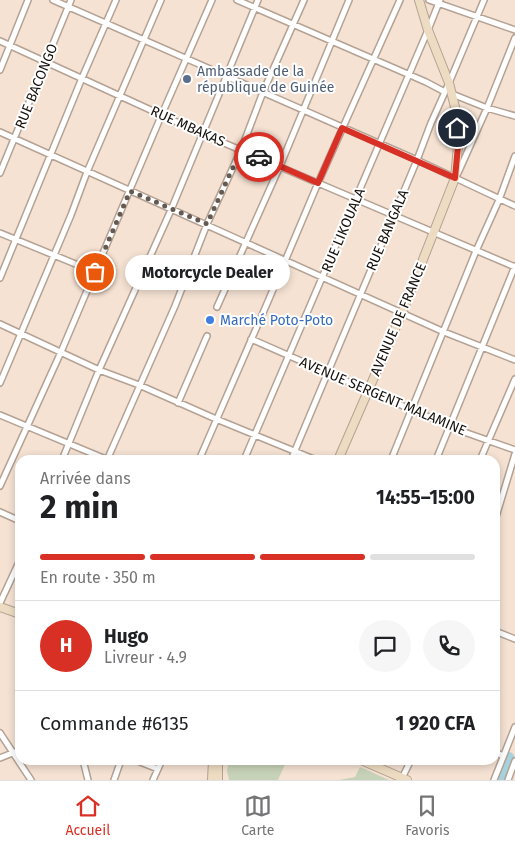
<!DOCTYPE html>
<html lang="fr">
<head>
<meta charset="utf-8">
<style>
  body { margin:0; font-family:"Fira Sans",sans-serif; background:#f6f6f6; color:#202124; height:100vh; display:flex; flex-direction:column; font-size:19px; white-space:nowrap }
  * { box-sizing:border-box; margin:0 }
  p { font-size:16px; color:#757577 }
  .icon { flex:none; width:28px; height:28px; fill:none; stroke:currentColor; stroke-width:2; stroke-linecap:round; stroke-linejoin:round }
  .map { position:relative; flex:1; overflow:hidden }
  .sheet { position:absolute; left:15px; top:455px; width:485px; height:310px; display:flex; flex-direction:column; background:#fff; border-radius:15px; box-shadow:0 2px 8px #0003 }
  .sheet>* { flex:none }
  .pin { position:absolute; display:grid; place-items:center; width:42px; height:42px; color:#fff; margin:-21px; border:2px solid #fff; border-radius:50%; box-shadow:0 1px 5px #0007 }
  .courier { position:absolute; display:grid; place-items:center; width:50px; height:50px; margin:-25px; border:4px solid #d93025; border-radius:50%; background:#fff; color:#222; box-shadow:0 1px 6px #0007 }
  .bubble { position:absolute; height:35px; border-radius:18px; background:#fff; box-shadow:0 2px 8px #0003; font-size:16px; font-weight:700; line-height:35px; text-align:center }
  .head em { font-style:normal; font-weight:700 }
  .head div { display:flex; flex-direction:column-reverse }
  .head { display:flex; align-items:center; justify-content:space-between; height:85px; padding:0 25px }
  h1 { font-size:32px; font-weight:700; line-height:38px }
  .bar { display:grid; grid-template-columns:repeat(4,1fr); gap:8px 5px; align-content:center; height:60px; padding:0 25px }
  .bar i { height:6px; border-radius:4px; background:#e0e0e0 }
  .bar .selected { background:#d93025 }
  .bar p { grid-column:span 4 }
  .line { display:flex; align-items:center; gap:12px; padding:0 25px; border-top:1px solid #e0e0e0 }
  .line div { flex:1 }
  .round { display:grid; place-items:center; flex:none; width:52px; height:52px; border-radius:26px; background:#f6f6f6 }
  .tabs { display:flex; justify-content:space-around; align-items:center; height:70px; border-top:1px solid #e0e0e0; background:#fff; font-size:14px; color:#757577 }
  .tabs a { display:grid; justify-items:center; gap:2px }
  .tabs .selected { color:#d93025 }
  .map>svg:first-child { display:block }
</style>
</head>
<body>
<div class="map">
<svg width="515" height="780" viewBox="0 0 515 780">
  <rect width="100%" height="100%" fill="#f5e2d3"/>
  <path fill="#c7d3b9" d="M 229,760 L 287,760 L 278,780 L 229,780 L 227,771 Z
    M 360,767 L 389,780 L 339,780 L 355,777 Z"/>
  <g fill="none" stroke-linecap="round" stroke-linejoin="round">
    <path stroke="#a5d2dd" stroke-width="10" d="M 501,780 L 509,757"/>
    <g stroke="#b4a294" stroke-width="8">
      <path id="minor" d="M 53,0 L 417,160 L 515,206
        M 237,0 L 426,82 L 445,92
        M 429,0 L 515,30
        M 0,41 L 203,134 L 515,267
        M 0,70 L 28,0
        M 452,94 L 487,108 L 515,116
        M 0,132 L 444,332 L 515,360
        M 0,173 L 71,0
        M 458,173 L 487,108 L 515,38
        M 0,233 L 95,272
        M 0,278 L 82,78 L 116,0
        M 217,307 L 280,166 L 349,0
        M 0,324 L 99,370 L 139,385 L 216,419 L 316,460
        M 251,339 L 410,409 L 467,433 L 515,450
        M 0,383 L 71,215 L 87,172 L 161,0
        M 178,403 L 207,336
        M 0,415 L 108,460
        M 62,460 L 99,370 L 171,210 L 258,0
        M 107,460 L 175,306 L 207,224 L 241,150 L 263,92 L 304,0
        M 199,460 L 269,299 L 318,183 L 400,0
        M 244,460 L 428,30 L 440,0
        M 291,460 L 417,160 L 431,123 L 449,83 L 484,0
        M 391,460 L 476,251 L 499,200 L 515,156
        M 436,460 L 515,266
        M 480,460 L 515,379
        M 0,486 L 61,352 L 162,114 L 212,0
        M 0,512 L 20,521
        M 495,520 L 515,454
        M 0,603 L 20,560
        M 495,631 L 515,639
        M 0,733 L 31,780
        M 495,752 L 503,756
        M 0,758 L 20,750
        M 83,760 L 88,780
        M 135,760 L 158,769
        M 402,778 L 411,760
        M 114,780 L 121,760
        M 153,780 L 162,760
        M 494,780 L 515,727
        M 508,780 L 515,761"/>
    </g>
    <g stroke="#b4a294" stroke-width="10">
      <path id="secondary" d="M 338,460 L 402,313 L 455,178 L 458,146 L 456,111 L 449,83 L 428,30 L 419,0
        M 0,607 L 20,614
        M 361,760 L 407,780
        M 212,780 L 213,760
        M 218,780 L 218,760"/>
    </g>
    <use href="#minor" stroke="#fff" stroke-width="5"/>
    <use href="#secondary" stroke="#eedcc2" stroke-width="8"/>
  </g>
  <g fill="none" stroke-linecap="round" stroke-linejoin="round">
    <path stroke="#645a51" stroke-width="5" stroke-dasharray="0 9" d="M 95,272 L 130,191 L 207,224 L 241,150 L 259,157"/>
    <path stroke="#d93025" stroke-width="6" d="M 259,157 L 318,183 L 342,128 L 455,178 L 458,146 L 457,128"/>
  </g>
  <circle fill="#5c6f8a" stroke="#fff" stroke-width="2" cx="187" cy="79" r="5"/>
  <circle fill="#3f7fe0" stroke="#fff" stroke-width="2" cx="210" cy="320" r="5"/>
  <g text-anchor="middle" stroke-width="4" stroke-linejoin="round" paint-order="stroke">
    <g font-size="14" fill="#4e5e75" stroke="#fff" text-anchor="start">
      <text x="197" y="76">Ambassade de la<tspan x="197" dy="16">république de Guinée</tspan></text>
    </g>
    <g font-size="14" fill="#16100b" stroke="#fff">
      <text transform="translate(36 86) rotate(-68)" y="5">RUE BACONGO</text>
      <text transform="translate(188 126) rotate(24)" y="5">RUE MBAKAS</text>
      <text transform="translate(343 230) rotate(-67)" y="5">RUE LIKOUALA</text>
      <text transform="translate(387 230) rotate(-67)" y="5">RUE BANGALA</text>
      <text transform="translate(398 319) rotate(-67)" y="5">AVENUE DE FRANCE</text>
      <text transform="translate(383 396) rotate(23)" y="5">AVENUE SERGENT MALAMINE</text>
    </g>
    <g font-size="14" fill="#366cbe" stroke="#fff" text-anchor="start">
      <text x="220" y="325">Marché Poto-Poto</text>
    </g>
  </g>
</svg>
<div class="pin" style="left:95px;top:272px;background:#ea580c"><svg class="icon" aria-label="bag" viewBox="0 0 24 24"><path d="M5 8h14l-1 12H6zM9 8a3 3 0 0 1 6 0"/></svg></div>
<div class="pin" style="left:457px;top:128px;background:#1f2937"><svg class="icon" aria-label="home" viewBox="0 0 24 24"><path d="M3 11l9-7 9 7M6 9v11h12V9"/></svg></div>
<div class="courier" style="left:259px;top:157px"><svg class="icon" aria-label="car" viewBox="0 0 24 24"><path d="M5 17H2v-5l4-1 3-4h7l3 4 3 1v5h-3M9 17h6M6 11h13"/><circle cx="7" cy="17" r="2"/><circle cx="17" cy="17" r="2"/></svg></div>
<div class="bubble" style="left:125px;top:255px;width:165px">Motorcycle Dealer</div>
<section class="sheet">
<div class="head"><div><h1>2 min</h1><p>Arrivée dans</p></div><em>14:55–15:00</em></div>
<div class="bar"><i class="selected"></i><i class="selected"></i><i class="selected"></i><i></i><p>En route · 350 m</p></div>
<div class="line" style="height:90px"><b class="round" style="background:#d93025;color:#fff">H</b><div><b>Hugo</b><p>Livreur · 4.9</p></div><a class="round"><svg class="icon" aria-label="chat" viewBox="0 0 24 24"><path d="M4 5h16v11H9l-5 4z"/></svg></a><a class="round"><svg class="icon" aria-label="phone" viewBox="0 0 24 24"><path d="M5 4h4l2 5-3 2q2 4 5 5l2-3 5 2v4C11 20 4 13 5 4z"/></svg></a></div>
<div class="line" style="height:65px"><div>Commande #6135</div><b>1 920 CFA</b></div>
</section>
</div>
<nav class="tabs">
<a class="selected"><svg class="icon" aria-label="home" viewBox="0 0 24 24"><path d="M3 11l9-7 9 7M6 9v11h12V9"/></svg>Accueil</a>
<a><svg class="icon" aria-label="map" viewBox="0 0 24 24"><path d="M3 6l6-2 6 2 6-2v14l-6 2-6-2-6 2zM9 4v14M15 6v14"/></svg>Carte</a>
<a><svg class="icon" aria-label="saved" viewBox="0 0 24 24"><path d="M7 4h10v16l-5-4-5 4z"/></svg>Favoris</a>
</nav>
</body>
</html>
